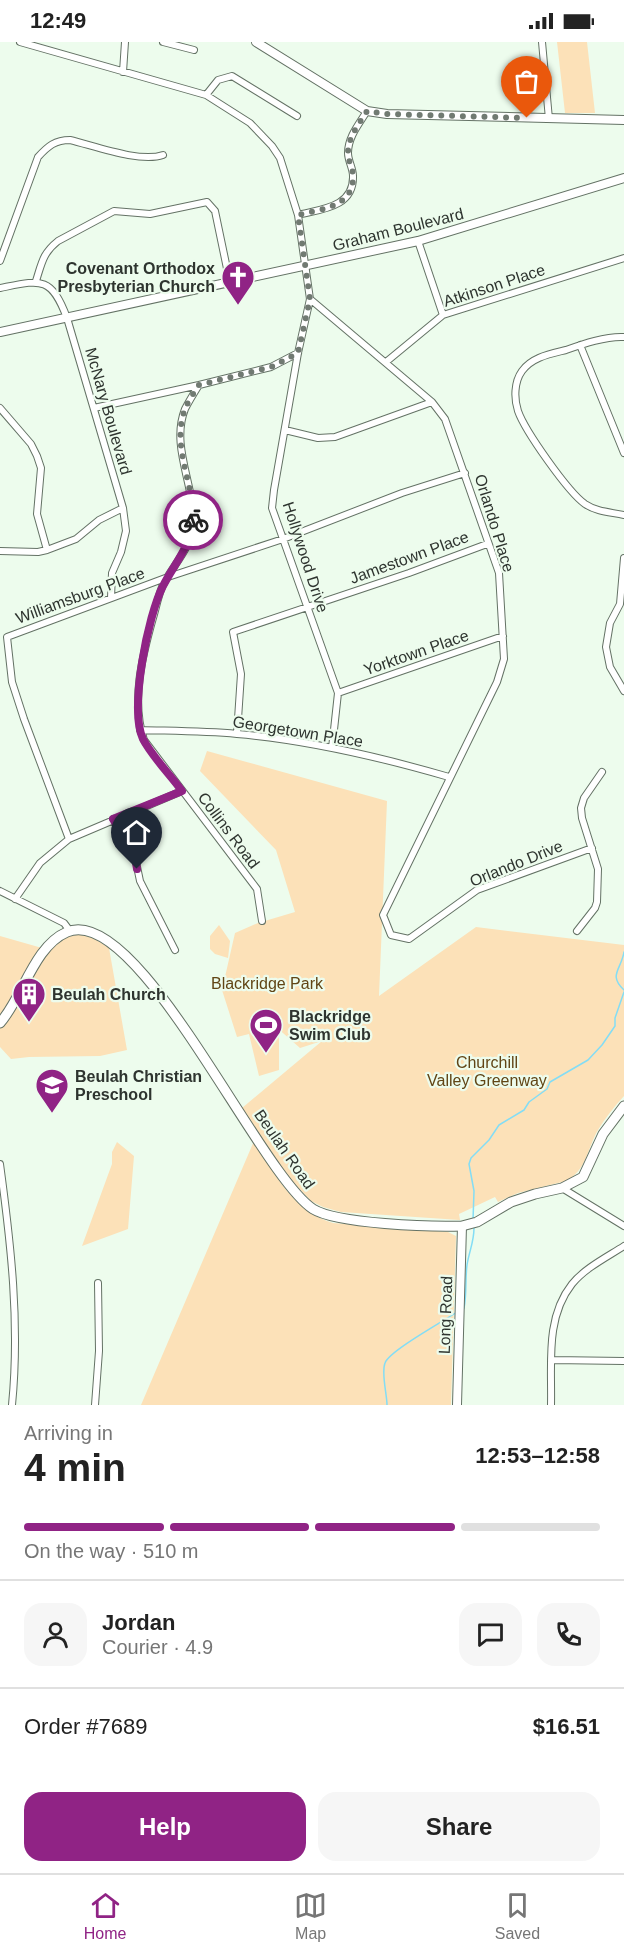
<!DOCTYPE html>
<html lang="en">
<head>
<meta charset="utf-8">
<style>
  body { margin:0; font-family:Helvetica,sans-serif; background:#f6f6f6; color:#222; height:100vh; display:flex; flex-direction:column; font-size:22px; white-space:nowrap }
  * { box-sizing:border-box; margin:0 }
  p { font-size:20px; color:#767676 }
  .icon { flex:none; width:33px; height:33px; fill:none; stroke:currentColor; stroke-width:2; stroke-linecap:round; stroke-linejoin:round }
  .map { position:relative; height:1363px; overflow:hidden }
  .side { display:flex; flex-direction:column; background:#fff; flex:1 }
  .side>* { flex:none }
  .pin { position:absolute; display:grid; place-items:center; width:51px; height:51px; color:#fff; margin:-62px -26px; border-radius:50% 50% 50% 0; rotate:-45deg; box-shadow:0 0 6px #0007 }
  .pin .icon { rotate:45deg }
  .courier { position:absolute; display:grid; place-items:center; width:60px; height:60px; margin:-30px; border:4px solid #902385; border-radius:50%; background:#fff; color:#222; box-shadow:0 2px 8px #0007 }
  .head em { font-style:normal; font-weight:600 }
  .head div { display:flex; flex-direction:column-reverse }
  .head { display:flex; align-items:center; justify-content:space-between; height:102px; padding:0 24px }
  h1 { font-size:39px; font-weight:600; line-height:45px }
  .bar { display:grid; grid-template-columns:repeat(4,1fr); gap:9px 6px; align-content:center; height:72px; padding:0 24px }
  .bar i { height:8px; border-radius:4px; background:#e0e0e0 }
  .bar .active { background:#902385 }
  .bar p { grid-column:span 4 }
  .line { display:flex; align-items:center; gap:15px; padding:0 24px; border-top:2px solid #e0e0e0 }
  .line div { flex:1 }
  .round { display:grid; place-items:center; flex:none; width:63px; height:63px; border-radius:18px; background:#f6f6f6 }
  .cta { display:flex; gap:12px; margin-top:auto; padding:12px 24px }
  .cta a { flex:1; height:69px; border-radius:18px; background:#902385; color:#fff; font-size:24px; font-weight:600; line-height:69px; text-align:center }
  .cta a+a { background:#f6f6f6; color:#222 }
  .status { display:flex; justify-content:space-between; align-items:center; height:42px; padding:0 30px; background:#fff; direction:ltr }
  .status svg { height:16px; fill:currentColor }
  .menu { display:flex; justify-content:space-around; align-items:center; height:84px; border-top:2px solid #e0e0e0; background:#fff; font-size:16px; color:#767676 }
  .menu a { display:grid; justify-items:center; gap:3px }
  .menu .active { color:#902385 }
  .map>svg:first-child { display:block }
</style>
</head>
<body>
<div class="status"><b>12:49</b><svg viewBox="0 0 49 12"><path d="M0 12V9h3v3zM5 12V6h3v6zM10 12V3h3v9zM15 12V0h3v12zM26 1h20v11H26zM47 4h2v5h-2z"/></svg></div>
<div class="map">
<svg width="624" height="1363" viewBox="0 0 624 1363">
  <rect width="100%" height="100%" fill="#edfced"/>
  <path fill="#fce1b8" d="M 557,0 L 587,0 L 595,71 L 565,71 Z
    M 207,709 L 387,759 L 379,954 L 476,885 L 624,903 L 624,1054 C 614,1065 605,1076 598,1088 C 587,1107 587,1128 566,1139 L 518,1151 L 498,1160 L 495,1155 L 459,1172 L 460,1178 L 341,1170 L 323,1165 L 311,1159 L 289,1136 L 242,1066 L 322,999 L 300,1006 L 275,984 L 279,997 L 279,1028 L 259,1034 L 249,992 L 237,995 L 222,948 L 235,891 L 258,881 L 295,870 L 276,808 L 200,729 Z
    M 219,883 L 230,899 L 228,916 L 215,912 L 210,907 L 210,894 Z
    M 79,892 L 95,897 L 109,906 L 127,1008 L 100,1014 L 29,1015 L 11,1017 L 0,1005 L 0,894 L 49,908 L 64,896 Z
    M 254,1099 C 275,1132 293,1169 333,1181 L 448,1190 L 456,1194 L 451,1363 L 141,1363 Z
    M 117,1100 L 134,1114 L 128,1187 L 82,1204 L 112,1122 L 112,1110 Z"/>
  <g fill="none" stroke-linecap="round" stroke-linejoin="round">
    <path stroke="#83ddf5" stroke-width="1.5" d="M 624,910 C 621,928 608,933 624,948
      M 473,1178 L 474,1149 L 469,1122 L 471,1116 L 489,1098 L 499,1083 L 524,1068 L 529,1060 L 547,1047 L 550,1040 L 588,1018 L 602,1003 L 615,984 L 615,976 L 624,950
      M 464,1266 C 467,1251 465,1238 467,1223 C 469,1210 474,1200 474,1186
      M 387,1363 C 387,1352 381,1331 385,1321 C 389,1309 444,1279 457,1270"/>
    <g stroke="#647265" stroke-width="8">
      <path id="minor" d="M 20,0 L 206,53 L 250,81 L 272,104 L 280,116 L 298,173 L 310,257 L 298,311 L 274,448 L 272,466 L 338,651 L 332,706
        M 163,0 L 194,8
        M 542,0 L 549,77
        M 123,30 L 125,0
        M 206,53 L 218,38 L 232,34 L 297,74
        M 298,173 C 322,167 354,165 353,134 C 353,126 348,119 348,111 C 348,95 359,82 367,69
        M 418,199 L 443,273
        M 0,219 L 38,115 C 48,104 55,98 70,98 C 95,104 140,121 163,113
        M 36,239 C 42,220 43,211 58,199 L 114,169 L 150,172 L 207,160 L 215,169 L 230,241
        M 0,246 C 40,238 51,233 67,276 L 123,466 L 126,489 L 121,510 L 112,531 L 111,556
        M 310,257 L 432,360 L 445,377 L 499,531 L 504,617 L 497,640 L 383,873 L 391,893 L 409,897 L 477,848 L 592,806
        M 624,295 C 606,294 583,302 566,308 C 550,312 532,315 522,329 C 514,340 514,357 518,369 C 525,389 568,450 585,462 C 597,470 610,470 624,473
        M 580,303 L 624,411
        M 386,320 L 443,273 L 624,216
        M 0,366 L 31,402 L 37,414 L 41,426 L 37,472 L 47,508
        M 94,366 L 199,343
        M 285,388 L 318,396 L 335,395 L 432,360
        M 0,509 L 38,510 L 47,508 L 76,497 L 99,478 L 123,466
        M 624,516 L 620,562 L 610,581 L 606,605 L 610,625 L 624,649
        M 338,651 L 503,594
        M 140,688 C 173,689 205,689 237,692 C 309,698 380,715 449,735
        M 237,692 L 241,632 L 233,590 L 409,531 L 487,502
        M 113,777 L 135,815 L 140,839 L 175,908
        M 69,797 L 24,677 L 12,640 L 7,595 L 168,535 L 283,497 L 402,451 L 465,431
        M 0,849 L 64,881 L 70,889
        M 15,857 L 40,821 L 69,797 L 182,749
        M 262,879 L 257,847 L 144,698 C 131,659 142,615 153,576 C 156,566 158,555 162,545 C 171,525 191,507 193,484 C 196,445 170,405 185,367 C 189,359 194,351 199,343 L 271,325 L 298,311
        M 577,889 L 595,866 L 597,860 L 598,827 L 582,776 L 581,766 L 584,756 L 602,730
        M 0,1122 C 11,1203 20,1282 12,1363
        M 562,1146 L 624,1184
        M 552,1318 L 624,1319
        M 95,1363 L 99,1309 L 98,1241
        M 551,1363 C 552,1322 545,1276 572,1242 C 585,1226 607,1215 624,1204"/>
    </g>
    <g stroke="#647265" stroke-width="10">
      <path id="tertiary" d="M 256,0 L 367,69 L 387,72 L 624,78
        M 0,290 L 418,199 L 624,136
        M 457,1363 L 462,1184"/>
    </g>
    <g stroke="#647265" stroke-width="11">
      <path id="primary" d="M 0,981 C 23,955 34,904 67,890 C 138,860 259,1132 313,1167 C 337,1182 431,1185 462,1184 L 477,1180 L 511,1160 L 535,1152 L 562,1146 L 583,1135 L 603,1092 L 624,1064"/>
    </g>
    <use href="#minor" stroke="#fff" stroke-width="6"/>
    <use href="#tertiary" stroke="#fff" stroke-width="8"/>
    <use href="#primary" stroke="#fff" stroke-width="9"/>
  </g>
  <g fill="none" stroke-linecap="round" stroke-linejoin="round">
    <path stroke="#717a72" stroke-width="6" stroke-dasharray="0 10.8" d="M 193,478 C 194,441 171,404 185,367 C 188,359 194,351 199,343 L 271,325 L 298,311 L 310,257 L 298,173 C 322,167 354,165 353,134 C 353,126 348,119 348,111 C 348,95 359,82 367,69 L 387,72 L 527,76"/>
    <path stroke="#902385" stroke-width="8" d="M 137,827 L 135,814 L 113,777 L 182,749 C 171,734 151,713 143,697 C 129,667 148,573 163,544 C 174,522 192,503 193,478"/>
  </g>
  <defs>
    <g id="church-pin" transform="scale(1.725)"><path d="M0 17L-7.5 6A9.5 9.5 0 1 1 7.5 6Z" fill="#902385" stroke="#edfced"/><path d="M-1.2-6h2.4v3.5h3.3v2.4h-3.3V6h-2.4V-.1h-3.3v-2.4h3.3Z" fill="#fff"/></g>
    <g id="building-pin" transform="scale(1.725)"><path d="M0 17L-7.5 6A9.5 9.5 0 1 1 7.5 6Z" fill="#902385" stroke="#edfced"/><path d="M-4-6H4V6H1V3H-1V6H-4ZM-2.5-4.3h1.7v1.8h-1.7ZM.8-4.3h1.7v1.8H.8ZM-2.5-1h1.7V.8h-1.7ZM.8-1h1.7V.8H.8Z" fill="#fff"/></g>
    <g id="stadium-pin" transform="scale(1.725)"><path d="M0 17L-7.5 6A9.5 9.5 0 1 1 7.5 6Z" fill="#902385" stroke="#edfced"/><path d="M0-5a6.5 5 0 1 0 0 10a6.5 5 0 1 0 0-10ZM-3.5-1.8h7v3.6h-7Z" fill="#fff"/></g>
    <g id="school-pin" transform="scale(1.725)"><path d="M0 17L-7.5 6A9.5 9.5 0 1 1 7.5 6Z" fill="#902385" stroke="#edfced"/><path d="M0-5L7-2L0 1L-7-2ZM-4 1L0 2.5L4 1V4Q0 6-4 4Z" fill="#fff"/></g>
  </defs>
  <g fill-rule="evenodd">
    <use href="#church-pin" x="238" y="235"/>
    <use href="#building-pin" x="29" y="952"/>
    <use href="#stadium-pin" x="266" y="983"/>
    <use href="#school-pin" x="52" y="1043"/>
  </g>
  <g text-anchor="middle" stroke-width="4.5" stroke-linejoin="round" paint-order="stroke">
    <g font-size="16" fill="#2e342f" stroke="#edfced">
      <text transform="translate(398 187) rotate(-14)" y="6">Graham Boulevard</text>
      <text transform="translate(494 243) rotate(-18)" y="6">Atkinson Place</text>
      <text transform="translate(109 369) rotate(74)" y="6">McNary Boulevard</text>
      <text transform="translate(495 481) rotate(73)" y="6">Orlando Place</text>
      <text transform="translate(306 515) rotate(72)" y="6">Hollywood Drive</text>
      <text transform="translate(409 515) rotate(-20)" y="6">Jamestown Place</text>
      <text transform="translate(80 553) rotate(-20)" y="6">Williamsburg Place</text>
      <text transform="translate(416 610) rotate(-19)" y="6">Yorktown Place</text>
      <text transform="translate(298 689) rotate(9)" y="6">Georgetown Place</text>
      <text transform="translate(229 788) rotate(53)" y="6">Collins Road</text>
      <text transform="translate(516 821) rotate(-22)" y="6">Orlando Drive</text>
      <text transform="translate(285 1107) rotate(55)" y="6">Beulah Road</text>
      <text transform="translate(445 1273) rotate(-88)" y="6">Long Road</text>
    </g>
    <g font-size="16" font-weight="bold" fill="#2e342f" stroke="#edfced" text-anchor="start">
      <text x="215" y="232" text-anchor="end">Covenant Orthodox<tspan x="215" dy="18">Presbyterian Church</tspan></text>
      <text x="52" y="958">Beulah Church</text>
      <text x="289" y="980">Blackridge<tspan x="289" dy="18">Swim Club</tspan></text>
      <text x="75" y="1040">Beulah Christian<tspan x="75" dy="18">Preschool</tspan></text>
    </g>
    <g font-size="16" fill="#614515" stroke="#edfced">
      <text x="267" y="947">Blackridge Park</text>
      <text x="487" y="1026">Churchill<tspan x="487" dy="18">Valley Greenway</tspan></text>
    </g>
  </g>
</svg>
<div class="pin" style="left:527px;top:76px;background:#ea580c"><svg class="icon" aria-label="bag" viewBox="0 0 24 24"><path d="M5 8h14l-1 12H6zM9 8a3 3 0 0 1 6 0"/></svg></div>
<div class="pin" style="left:137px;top:827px;background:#1f2937"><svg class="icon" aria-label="home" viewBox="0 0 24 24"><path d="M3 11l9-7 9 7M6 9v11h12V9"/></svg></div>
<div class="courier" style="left:193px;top:478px"><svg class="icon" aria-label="bike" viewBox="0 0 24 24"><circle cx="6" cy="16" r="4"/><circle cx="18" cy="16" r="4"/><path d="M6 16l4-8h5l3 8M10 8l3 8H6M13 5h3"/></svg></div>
</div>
<section class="side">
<div class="head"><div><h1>4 min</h1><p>Arriving in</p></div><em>12:53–12:58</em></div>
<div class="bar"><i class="active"></i><i class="active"></i><i class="active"></i><i></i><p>On the way · 510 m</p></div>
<div class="line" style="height:108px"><a class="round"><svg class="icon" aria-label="person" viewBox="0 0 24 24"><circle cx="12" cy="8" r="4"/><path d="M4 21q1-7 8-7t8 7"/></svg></a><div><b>Jordan</b><p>Courier · 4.9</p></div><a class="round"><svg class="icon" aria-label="chat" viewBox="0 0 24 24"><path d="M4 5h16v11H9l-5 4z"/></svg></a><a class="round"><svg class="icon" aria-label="phone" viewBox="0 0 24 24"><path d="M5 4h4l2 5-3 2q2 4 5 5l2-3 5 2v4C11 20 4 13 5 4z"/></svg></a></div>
<div class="line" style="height:78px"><div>Order #7689</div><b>$16.51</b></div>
<div class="cta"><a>Help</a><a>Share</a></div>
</section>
<nav class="menu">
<a class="active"><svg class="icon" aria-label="home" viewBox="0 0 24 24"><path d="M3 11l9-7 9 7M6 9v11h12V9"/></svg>Home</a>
<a><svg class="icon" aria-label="map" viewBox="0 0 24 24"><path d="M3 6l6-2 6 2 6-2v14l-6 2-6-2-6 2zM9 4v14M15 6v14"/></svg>Map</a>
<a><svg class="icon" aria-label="saved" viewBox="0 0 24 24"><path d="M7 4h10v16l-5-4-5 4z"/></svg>Saved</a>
</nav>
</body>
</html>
